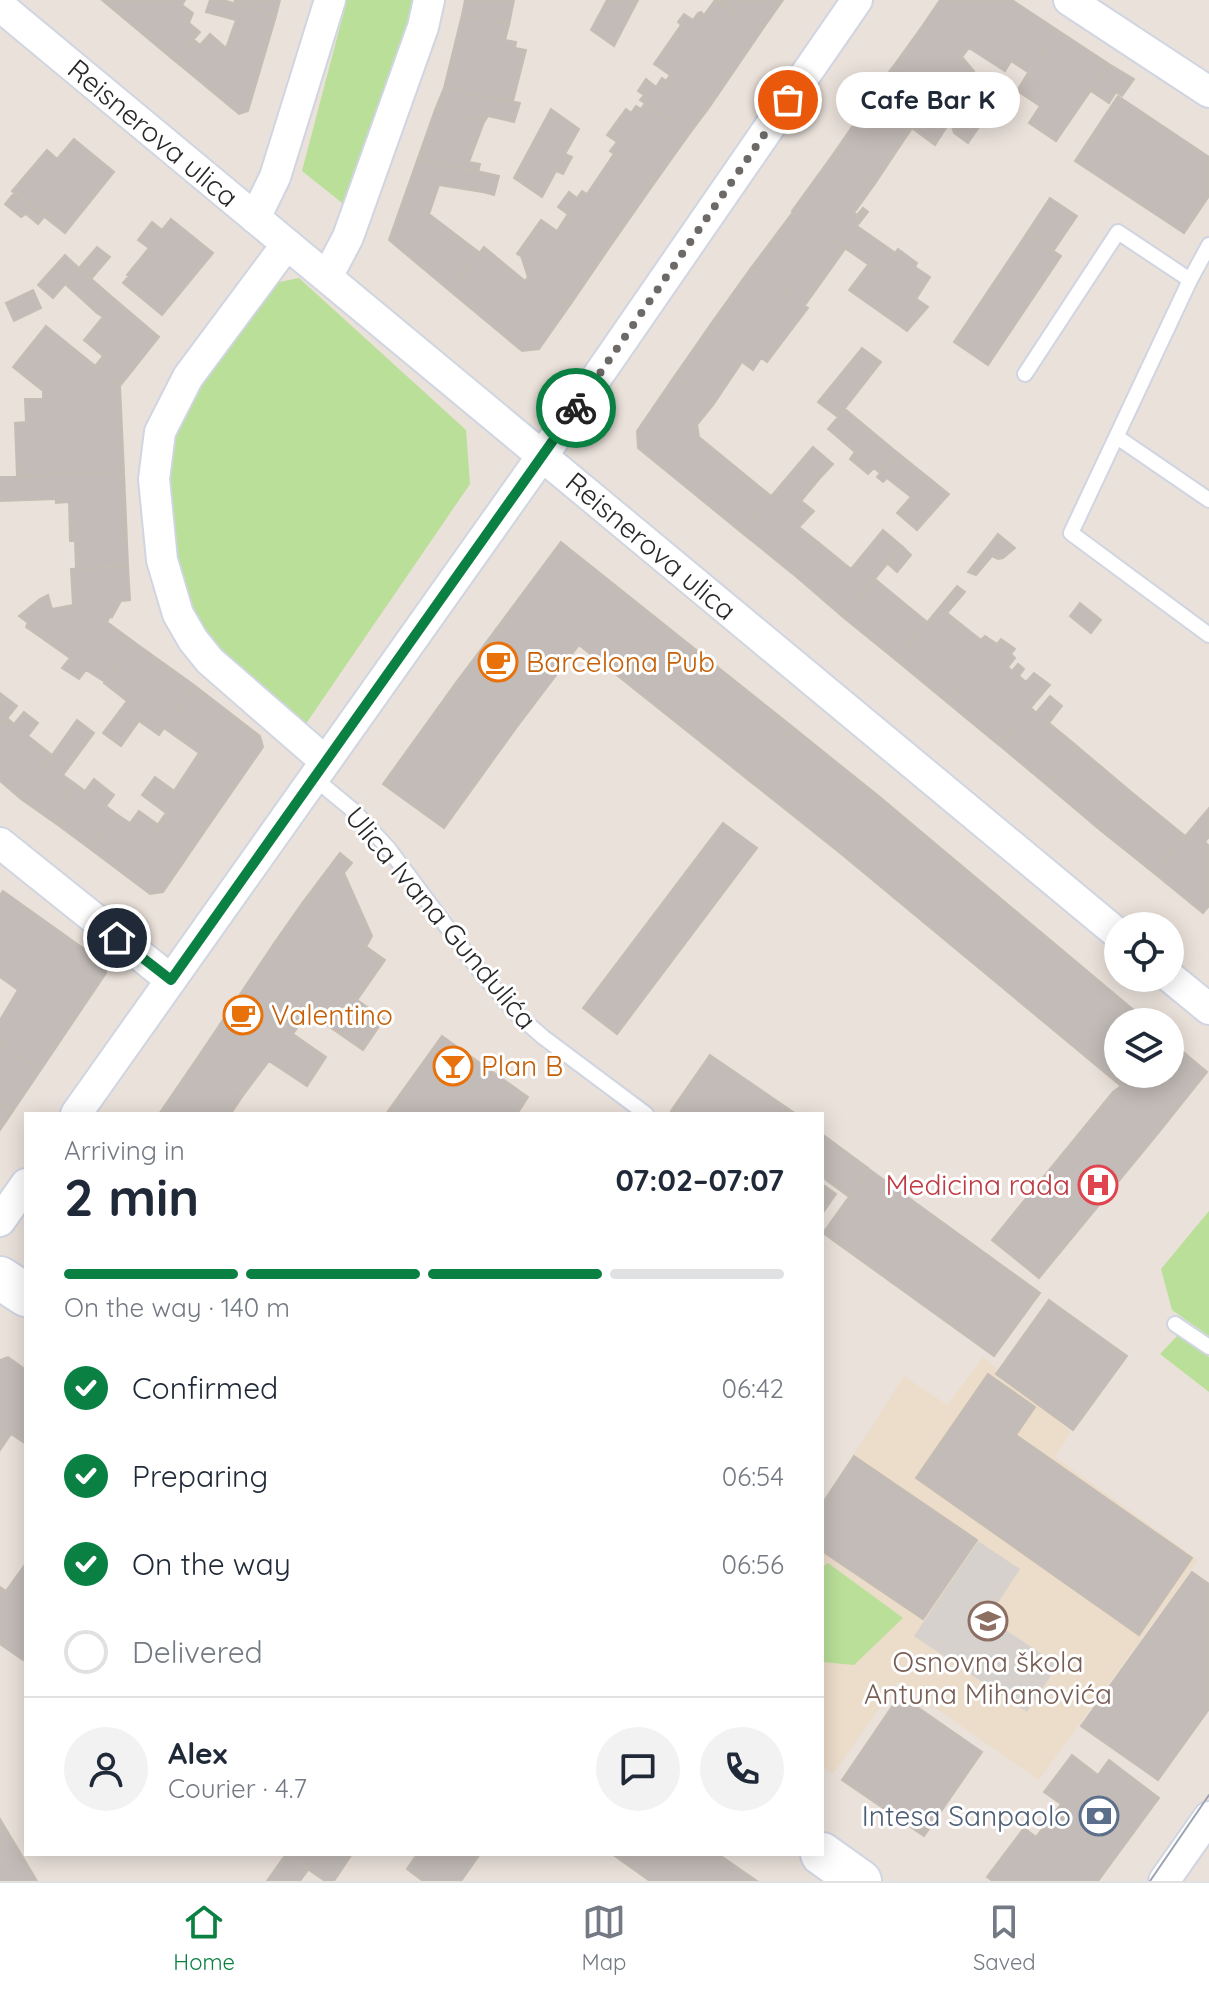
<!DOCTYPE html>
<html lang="en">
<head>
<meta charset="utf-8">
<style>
  body { margin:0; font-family:Quicksand,sans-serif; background:#f2f2f3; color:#1f2937; height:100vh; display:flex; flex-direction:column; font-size:30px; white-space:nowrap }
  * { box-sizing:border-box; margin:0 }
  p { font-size:26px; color:#747a83 }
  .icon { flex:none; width:44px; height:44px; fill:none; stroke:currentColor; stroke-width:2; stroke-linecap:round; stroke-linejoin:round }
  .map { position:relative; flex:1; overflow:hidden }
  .panel { position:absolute; left:24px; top:1112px; width:800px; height:744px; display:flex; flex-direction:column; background:#fff; border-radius:0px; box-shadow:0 4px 20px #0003 }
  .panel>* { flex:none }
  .tools { position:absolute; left:1104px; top:912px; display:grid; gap:16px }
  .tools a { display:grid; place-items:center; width:80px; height:80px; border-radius:50%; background:#fff; box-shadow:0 4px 20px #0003; font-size:40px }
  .pin { position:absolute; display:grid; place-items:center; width:68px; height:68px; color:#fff; margin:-34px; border:4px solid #fff; border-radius:50%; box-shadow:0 2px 8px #0007 }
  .courier { position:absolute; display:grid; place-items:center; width:80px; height:80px; margin:-40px; border:6px solid #0b8043; border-radius:50%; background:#fff; color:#222; box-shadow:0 2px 10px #0007 }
  .bubble { position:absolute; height:56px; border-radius:28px; background:#fff; box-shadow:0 4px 20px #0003; font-size:26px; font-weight:700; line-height:56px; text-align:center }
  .head em { font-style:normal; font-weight:700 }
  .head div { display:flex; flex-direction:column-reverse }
  .head { display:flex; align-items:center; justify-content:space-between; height:136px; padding:0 40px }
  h1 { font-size:52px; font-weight:700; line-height:60px }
  .bar { display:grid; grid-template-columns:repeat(4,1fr); gap:12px 8px; align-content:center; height:96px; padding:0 40px }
  .bar i { height:10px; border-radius:6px; background:#e0e1e3 }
  .bar .current { background:#0b8043 }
  .bar p { grid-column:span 4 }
  .line { display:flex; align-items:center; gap:20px; padding:0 40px; border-top:2px solid #e0e1e3 }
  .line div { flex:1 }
  .round { display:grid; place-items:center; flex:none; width:84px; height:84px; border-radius:42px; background:#f2f2f3 }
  ol { padding:0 40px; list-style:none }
  li { display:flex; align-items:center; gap:24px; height:88px }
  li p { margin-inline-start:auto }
  li .icon { padding:8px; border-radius:50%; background:#0b8043; color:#fff; stroke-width:4 }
  li:last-child { color:#747a83 }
  li i { width:44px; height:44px; border:4px solid #e0e1e3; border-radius:50% }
  .tabs { display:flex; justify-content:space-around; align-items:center; height:112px; border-top:2px solid #e0e1e3; background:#fff; font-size:22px; color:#747a83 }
  .tabs a { display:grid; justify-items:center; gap:4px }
  .tabs .current { color:#0b8043 }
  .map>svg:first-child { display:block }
</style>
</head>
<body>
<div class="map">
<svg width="1209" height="1881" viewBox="0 0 1209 1881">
  <rect width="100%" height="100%" fill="#eae1da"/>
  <path fill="#ecdcca" d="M 983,1357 L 1071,1432 L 1055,1457 L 1198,1560 L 1039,1780 L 898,1682 L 833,1774 L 822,1766 L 822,1504 L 904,1376 L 947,1405 Z"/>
  <path fill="#b9df98" d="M 347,0 L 413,0 L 396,76 L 346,206 L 302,171 Z
    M 299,278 L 466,430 L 470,484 L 303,728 L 225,664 L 190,614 L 171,550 L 168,496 L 171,446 L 190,392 L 265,285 Z
    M 1209,1211 L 1209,1336 L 1172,1310 L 1161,1269 Z
    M 1178,1335 L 1209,1357 L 1209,1392 L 1160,1354 Z
    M 828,1563 L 903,1618 L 854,1665 L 822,1662 L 822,1567 Z"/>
  <path fill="#d7d1cd" d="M 978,1541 L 1020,1569 L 988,1618 L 1058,1665 L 1027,1712 L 914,1636 Z"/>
  <path fill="#c2bbb7" stroke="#c5bdb4" stroke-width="2" d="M 102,0 L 185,0 L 182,5 L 193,13 L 189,23 L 200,32 L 175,61 Z
    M 210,0 L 223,0 L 276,16 L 248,111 L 239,114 L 175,61 L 194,40 L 200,45 L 210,34 L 226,48 L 236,20 L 206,12 Z
    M 235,0 L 280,0 L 276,16 L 234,3 Z
    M 465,0 L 514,0 L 509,25 L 462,15 Z
    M 607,0 L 638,0 L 614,46 L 591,30 Z
    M 715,0 L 762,30 L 708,109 L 666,81 L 670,75 L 654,64 L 681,25 L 678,22 L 684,14 L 693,20 L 698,13 L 701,12 L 704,15 Z
    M 717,0 L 783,0 L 762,30 Z
    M 940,0 L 1012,0 L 1059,31 L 1043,56 L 1040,53 L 1028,72 L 1011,61 L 1005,71 L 969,48 L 962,57 L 921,28 Z
    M 462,15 L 509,25 L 505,40 L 516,42 L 515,48 L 526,50 L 513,101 L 444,88 Z
    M 921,28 L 962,57 L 974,71 L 965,81 L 972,86 L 963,98 L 957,92 L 951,101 L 895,64 Z
    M 1059,31 L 1109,64 L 1056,141 L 1029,123 L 1040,106 L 1019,92 L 1018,89 L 1040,53 L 1043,56 Z
    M 895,64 L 937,92 L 924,111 L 946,128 L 935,145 L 870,97 L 886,73 L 888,73 Z
    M 1109,64 L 1134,79 L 1122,96 L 1116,92 L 1109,103 L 1091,91 Z
    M 662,78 L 708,109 L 690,133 L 640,100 L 644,95 L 638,91 L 646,79 L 656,87 Z
    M 444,88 L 520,103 L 514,122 L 488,116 L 484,122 L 435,110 Z
    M 937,92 L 954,104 L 941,123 L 924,111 Z
    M 1118,96 L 1209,157 L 1209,196 L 1184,233 L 1075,161 Z
    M 870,97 L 912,128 L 874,185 L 832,156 L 858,118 L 856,116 Z
    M 645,103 L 690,133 L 655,182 L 610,151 L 617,142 L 607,135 L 626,109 L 631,113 L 636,106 L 641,109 Z
    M 551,109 L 579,129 L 565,154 L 572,157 L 563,174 L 556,171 L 542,197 L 514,178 Z
    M 962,109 L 981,124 L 968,143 L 954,133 L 951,123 Z
    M 435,110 L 484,122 L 469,162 L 480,164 L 478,172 L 418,158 Z
    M 74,139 L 114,172 L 65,233 L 12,191 L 47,150 L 57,159 Z
    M 614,154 L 655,182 L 611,245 L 558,207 L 569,192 L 577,198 L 582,191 L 587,194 Z
    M 832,156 L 874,185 L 854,213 L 857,215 L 863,208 L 868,212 L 857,226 L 894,252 L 879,272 L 792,211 Z
    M 418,158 L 486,173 L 483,192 L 439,185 L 429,214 L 480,253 L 450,291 L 389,240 Z
    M 486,173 L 499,176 L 494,195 L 483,192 Z
    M 15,192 L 45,216 L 38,224 L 26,214 L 21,217 L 5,204 Z
    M 1050,198 L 1077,216 L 1054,250 L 1027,233 Z
    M 793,212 L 845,249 L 805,305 L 751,268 Z
    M 568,214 L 611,245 L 570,305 L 528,277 L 521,256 L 517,254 L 541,220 L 557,231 Z
    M 171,219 L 213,253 L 162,315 L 123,283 L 129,276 L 127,275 L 149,248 L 138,240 L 152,222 L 162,230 Z
    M 1027,233 L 1061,256 L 988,365 L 954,342 Z
    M 97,247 L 110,257 L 91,279 L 79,268 Z
    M 484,247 L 525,281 L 528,277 L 570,305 L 539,349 L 522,351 L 450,291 Z
    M 898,249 L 917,263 L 915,267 L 930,277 L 916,299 L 879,272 L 894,252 L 895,253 Z
    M 65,255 L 79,268 L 53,298 L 38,285 Z
    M 868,265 L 928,307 L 907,331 L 849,290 Z
    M 79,268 L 111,296 L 97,313 L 65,284 Z
    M 751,268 L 808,308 L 767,362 L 713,321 Z
    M 33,290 L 41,308 L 14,321 L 6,303 Z
    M 111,296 L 159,337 L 120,386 L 95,366 L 103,356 L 84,340 L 103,317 L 97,313 Z
    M 713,321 L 761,358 L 753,370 L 742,362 L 713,405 L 674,377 Z
    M 46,326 L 120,386 L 124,472 L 17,476 L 15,423 L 26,422 L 25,399 L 43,399 L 43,391 L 13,367 Z
    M 862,348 L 881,362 L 838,417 L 818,402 Z
    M 674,377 L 713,405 L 697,425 L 699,437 L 771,496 L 741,532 L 638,448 L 637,431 Z
    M 845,409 L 898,453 L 880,473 L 874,468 L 868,474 L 850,459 L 855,452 L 828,429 Z
    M 813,447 L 833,464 L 820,478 L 801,461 Z
    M 898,453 L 949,494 L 917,530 L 897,513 L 911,497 L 887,478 L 883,482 L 877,477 Z
    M 801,461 L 820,478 L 801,501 L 814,511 L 799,527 L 819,543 L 793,574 L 741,532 Z
    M 124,472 L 128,566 L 76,569 L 75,541 L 70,541 L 69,502 L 56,503 L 56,499 L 0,501 L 0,477 Z
    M 883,530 L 902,546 L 843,617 L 793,574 L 819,543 L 851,569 Z
    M 998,534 L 1015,548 L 1003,558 L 998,559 L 992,556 L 976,575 L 968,572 Z
    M 561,542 L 794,728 L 751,782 L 579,645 L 519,724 L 458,680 Z
    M 902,546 L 911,555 L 897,572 L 887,563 Z
    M 128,566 L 130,600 L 121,601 L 112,617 L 111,615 L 107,622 L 134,642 L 105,682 L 86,670 L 79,679 L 62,668 L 70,658 L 26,627 L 28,623 L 19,616 L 40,599 L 48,595 L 52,609 L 73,605 L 71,569 Z
    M 875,579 L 927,622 L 896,660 L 843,617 Z
    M 957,586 L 965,592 L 947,613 L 981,640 L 985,636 L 997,644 L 948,703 L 896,660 Z
    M 1080,603 L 1101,620 L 1091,633 L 1070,616 Z
    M 1001,639 L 1015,649 L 1011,654 L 1015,658 L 1008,667 L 1012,671 L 1018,664 L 1024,669 L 1019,676 L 1026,682 L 1034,673 L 1050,685 L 999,745 L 948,703 Z
    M 134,642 L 194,685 L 159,735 L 139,721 L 121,746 L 103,733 L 127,701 L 104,683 Z
    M 458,680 L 519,724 L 444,828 L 383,784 Z
    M 194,685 L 260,736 L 263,747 L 213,819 L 174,791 L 199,753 L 164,728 Z
    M 0,693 L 17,706 L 0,727 Z
    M 1050,696 L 1062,706 L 1049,723 L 1078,747 L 1047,785 L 999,745 L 1031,708 L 1036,713 Z
    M 24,712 L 38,723 L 28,736 L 52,755 L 21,799 L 0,781 L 0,727 L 7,718 L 14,724 Z
    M 77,720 L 94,733 L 63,775 L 74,783 L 64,796 L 75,802 L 58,825 L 21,799 Z
    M 794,728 L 881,798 L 839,852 L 751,782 Z
    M 1078,747 L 1130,791 L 1099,829 L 1047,785 Z
    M 155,777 L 213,819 L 176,873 L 153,856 L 169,837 L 156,827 L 166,813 L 142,795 Z
    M 94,779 L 114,795 L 106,806 L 115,813 L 89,848 L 58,825 L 75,802 L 64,796 L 74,783 L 85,791 Z
    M 1130,791 L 1185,836 L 1154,873 L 1099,829 Z
    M 881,798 L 1148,1022 L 1118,1022 L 1118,1074 L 1170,1074 L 1170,1041 L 1207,1072 L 1159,1132 L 1113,1092 L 1121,1086 L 839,852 Z
    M 1209,808 L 1209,837 L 1205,842 L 1209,846 L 1209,906 L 1203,913 L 1154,873 Z
    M 139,811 L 157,824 L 156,827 L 169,837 L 153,856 L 176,873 L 163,892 L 150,894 L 89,848 L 115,813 L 130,823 Z
    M 723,823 L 757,848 L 617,1034 L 583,1008 Z
    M 340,853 L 352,863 L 344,873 L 372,936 L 366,947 L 303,902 Z
    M 3,891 L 104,963 L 106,973 L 40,1071 L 0,1044 L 0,1020 L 18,990 L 0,977 L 0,895 Z
    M 303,902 L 385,960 L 357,1000 L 275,942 Z
    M 275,942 L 384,1019 L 363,1050 L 308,1012 L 293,1034 L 326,1057 L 307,1086 L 269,1061 L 244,1094 L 196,1060 Z
    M 442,1036 L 528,1097 L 517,1114 L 386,1114 Z
    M 0,1044 L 40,1071 L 13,1111 L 0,1103 Z
    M 710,1055 L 796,1114 L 676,1114 L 671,1111 Z
    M 196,1060 L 244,1094 L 232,1112 L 235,1114 L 159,1114 Z
    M 1113,1092 L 1159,1132 L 1039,1278 L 992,1240 Z
    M 0,1103 L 13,1111 L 0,1130 Z
    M 822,1134 L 868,1168 L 848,1196 L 822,1177 Z
    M 869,1169 L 1040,1293 L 994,1356 L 823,1233 Z
    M 822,1184 L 836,1194 L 822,1214 Z
    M 1049,1300 L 1127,1356 L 1073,1430 L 996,1374 Z
    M 8,1357 L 26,1370 L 26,1444 L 11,1434 L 0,1450 L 0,1360 Z
    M 988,1374 L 1035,1407 L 1016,1435 L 1192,1558 L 1139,1635 L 916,1478 Z
    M 854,1456 L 977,1540 L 923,1619 L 822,1551 L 822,1504 Z
    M 26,1563 L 26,1657 L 23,1660 L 0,1644 L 0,1587 L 6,1591 Z
    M 1192,1572 L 1209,1584 L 1209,1709 L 1158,1780 L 1081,1726 Z
    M 900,1695 L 982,1752 L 924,1836 L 842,1780 Z
    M 1072,1755 L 1098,1775 L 1109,1760 L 1159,1798 L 1098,1881 L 993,1881 L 987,1877 L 1024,1828 L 1036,1837 L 1061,1804 L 1044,1792 Z
    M 0,1819 L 37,1881 L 0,1881 Z
    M 286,1854 L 308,1870 L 300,1881 L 267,1881 Z
    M 286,1854 L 352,1854 L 334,1881 L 325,1881 Z
    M 417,1854 L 480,1854 L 461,1881 L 423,1881 L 407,1869 Z
    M 612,1854 L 718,1854 L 757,1881 L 650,1881 Z"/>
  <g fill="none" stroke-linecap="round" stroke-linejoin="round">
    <g stroke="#cfd5e1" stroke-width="18">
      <path id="service" d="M 1209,245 L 1190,280 L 1071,533 L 1209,635
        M 1025,374 L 1118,232 L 1190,280
        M 1117,437 L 1209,500
        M 314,778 L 355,812 L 388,848 L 482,974 L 519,1016 L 543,1037 L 646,1114
        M 1175,1324 L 1209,1347"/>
    </g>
    <g stroke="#cfd5e1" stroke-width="34">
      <path id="minor" d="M 1069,0 L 1209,92
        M 0,6 L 1118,934
        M 255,218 L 275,177 L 330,0
        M 287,244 L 188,377 L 160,432 L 154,479 L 162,560 L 178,614 L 193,640 L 210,661 L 325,761
        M 327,277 L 348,237 L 423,27 L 429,0
        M 0,843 L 171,980
        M 1170,977 L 1209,1009
        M 76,1114 L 564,425 L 857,0
        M 0,1221 L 26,1184
        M 1164,1881 L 1209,1817"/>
    </g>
    <g stroke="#cfd5e1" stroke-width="46">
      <path id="secondary" d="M 0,1278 L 26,1295
        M 822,1854 L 860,1881"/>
    </g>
    <use href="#service" stroke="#fff" stroke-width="14"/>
    <use href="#minor" stroke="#fff" stroke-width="30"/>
    <use href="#secondary" stroke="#fff" stroke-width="42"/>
    <path stroke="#9da3b2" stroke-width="2" d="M 1150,1881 L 1209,1795"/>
  </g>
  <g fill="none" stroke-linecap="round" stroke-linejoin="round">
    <path stroke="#6c6966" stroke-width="8" stroke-dasharray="0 14.4" d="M 576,408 L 788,100"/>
    <path stroke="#0b8043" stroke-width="10" d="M 117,938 L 171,980 L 576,408"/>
  </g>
  <defs>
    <g id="cafe-ring" transform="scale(2)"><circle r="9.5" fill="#fff" stroke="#e8710a" stroke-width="1.5"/><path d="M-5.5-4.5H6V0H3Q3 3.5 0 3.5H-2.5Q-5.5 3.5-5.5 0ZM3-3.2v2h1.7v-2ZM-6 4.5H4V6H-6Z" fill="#e8710a"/></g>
    <g id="bar-ring" transform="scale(2)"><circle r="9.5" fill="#fff" stroke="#e8710a" stroke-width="1.5"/><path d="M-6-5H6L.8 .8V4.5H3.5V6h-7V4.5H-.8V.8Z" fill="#e8710a"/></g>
    <g id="hospital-ring" transform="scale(2)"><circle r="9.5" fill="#fff" stroke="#e0444e" stroke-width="1.5"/><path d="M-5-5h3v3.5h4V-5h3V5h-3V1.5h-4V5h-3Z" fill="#e0444e"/></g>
    <g id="school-ring" transform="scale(2)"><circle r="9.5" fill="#fff" stroke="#8d6e63" stroke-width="1.5"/><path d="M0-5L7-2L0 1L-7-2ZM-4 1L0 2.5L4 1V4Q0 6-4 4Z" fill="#8d6e63"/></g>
    <g id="bank-ring" transform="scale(2)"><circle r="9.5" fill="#fff" stroke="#5c6f8a" stroke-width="1.5"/><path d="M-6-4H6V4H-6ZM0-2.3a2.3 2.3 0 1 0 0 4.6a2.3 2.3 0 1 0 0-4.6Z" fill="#5c6f8a"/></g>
  </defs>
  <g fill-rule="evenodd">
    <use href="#cafe-ring" x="498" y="662"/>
    <use href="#cafe-ring" x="243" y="1015"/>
    <use href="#bar-ring" x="453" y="1066"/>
    <use href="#hospital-ring" x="1098" y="1185"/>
    <use href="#school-ring" x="988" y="1621"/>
    <use href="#bank-ring" x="1099" y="1816"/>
  </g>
  <g text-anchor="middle" stroke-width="6" stroke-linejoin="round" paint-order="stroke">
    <g font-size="28" fill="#282828" stroke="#fff">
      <text transform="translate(153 133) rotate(40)" y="10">Reisnerova ulica</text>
      <text transform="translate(651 546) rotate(40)" y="10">Reisnerova ulica</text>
      <text transform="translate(441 918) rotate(50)" y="10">Ulica Ivana Gundulića</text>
    </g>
    <g font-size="28" fill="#c56008" stroke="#fff" text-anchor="start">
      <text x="526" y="672">Barcelona Pub</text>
      <text x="271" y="1025">Valentino</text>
      <text x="481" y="1076">Plan B</text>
    </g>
    <g font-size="28" fill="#be3a42" stroke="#fff" text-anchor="end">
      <text x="1070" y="1195">Medicina rada</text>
    </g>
    <g font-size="28" fill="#785e54" stroke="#fff">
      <text x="988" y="1672">Osnovna škola<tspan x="988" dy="32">Antuna Mihanovića</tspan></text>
    </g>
    <g font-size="28" fill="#4e5e75" stroke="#fff" text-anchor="end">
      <text x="1071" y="1826">Intesa Sanpaolo</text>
    </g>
  </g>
</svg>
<div class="tools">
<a><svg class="icon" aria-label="locate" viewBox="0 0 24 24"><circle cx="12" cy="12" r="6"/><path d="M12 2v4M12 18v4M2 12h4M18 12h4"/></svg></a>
<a><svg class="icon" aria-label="layers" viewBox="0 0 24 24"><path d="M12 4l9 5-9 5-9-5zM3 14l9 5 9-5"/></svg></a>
</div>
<div class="pin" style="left:788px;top:100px;background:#ea580c"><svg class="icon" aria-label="bag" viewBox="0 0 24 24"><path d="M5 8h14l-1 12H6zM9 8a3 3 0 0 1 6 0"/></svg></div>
<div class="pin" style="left:117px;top:938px;background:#1f2937"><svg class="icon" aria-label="home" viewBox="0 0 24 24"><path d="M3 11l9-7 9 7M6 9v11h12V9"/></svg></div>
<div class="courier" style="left:576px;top:408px"><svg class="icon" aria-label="bike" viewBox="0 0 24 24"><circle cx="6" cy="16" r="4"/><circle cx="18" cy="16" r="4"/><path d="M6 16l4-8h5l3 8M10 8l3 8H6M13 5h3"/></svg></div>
<div class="bubble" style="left:836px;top:72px;width:184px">Cafe Bar K</div>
<section class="panel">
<div class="head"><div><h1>2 min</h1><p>Arriving in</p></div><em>07:02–07:07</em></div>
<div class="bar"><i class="current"></i><i class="current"></i><i class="current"></i><i></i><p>On the way · 140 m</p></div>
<ol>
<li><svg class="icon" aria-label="check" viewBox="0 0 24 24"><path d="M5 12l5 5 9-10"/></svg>Confirmed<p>06:42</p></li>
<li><svg class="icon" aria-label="check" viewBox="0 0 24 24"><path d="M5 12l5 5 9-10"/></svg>Preparing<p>06:54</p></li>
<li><svg class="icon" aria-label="check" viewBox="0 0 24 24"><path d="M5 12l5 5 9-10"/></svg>On the way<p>06:56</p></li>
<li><i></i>Delivered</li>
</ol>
<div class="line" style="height:144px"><a class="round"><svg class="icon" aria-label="person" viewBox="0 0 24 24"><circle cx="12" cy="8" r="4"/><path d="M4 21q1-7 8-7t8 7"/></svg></a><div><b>Alex</b><p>Courier · 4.7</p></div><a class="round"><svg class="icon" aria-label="chat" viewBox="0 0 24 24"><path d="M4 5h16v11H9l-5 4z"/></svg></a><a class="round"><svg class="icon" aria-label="phone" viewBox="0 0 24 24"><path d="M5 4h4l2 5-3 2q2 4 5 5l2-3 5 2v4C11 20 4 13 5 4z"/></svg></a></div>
</section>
</div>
<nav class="tabs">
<a class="current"><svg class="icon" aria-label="home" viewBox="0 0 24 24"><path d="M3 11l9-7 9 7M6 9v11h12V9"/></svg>Home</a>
<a><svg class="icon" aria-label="map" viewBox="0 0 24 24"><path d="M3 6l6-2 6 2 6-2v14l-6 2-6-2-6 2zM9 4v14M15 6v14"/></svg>Map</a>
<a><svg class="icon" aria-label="saved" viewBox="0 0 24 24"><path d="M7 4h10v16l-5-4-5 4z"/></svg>Saved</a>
</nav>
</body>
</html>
